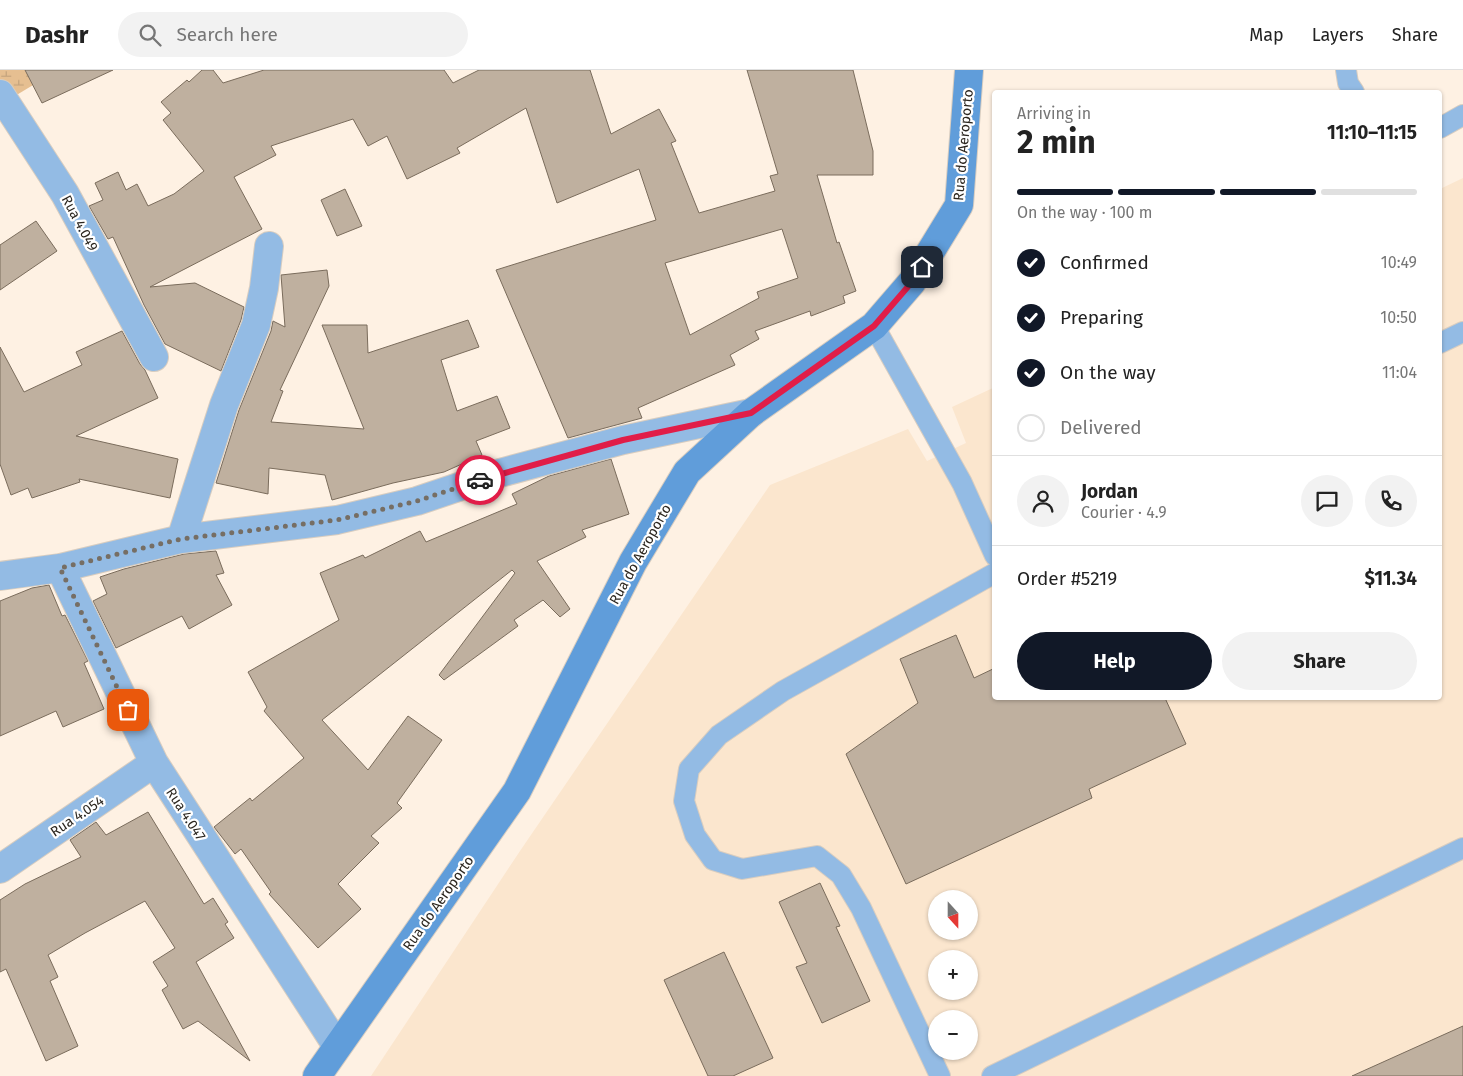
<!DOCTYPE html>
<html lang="en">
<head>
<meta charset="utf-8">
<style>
  body { margin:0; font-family:"Fira Sans",sans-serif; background:#f2f2f2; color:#222; height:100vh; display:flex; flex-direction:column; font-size:19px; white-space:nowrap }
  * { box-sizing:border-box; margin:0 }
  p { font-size:16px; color:#767676 }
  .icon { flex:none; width:28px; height:28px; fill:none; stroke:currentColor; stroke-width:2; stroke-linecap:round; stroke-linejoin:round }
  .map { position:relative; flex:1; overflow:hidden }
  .panel { position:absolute; left:992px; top:20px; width:450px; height:610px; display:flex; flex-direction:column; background:#fff; border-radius:5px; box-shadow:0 1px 4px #0004 }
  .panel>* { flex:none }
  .needle { width:32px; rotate:159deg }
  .buttons { position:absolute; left:928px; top:820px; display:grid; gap:10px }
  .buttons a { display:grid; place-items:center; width:50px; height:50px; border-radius:50%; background:#fff; box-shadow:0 1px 4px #0004; font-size:25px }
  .pin { position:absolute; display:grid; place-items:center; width:42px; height:42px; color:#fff; margin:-21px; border-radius:10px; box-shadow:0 2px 8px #0006 }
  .courier { position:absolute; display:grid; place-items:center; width:50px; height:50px; margin:-25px; border:4px solid #e11d48; border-radius:50%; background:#fff; color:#222; box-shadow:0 1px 6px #0007 }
  .head em { font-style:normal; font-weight:700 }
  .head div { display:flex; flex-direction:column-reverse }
  .head { display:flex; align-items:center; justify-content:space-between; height:85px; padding:0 25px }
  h1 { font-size:32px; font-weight:700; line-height:38px }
  .bar { display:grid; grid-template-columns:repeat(4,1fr); gap:8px 5px; align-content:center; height:60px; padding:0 25px }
  .bar i { height:6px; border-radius:4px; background:#e0e0e0 }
  .bar .active { background:#111827 }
  .bar p { grid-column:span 4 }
  .line { display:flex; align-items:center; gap:12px; padding:0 25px; border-top:1px solid #e0e0e0 }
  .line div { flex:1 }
  .round { display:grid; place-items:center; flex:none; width:52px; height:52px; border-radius:26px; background:#f2f2f2 }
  ol { padding:0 25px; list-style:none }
  li { display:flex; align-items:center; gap:15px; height:55px }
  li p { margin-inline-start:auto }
  li .icon { padding:5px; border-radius:50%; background:#111827; color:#fff; stroke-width:4 }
  li:last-child { color:#767676 }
  li i { width:28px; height:28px; border:2px solid #e0e0e0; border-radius:50% }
  .cta { display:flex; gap:10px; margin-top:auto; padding:10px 25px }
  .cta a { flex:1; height:58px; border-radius:30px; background:#111827; color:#fff; font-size:20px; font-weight:700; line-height:58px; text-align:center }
  .cta a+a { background:#f2f2f2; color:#222 }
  header { display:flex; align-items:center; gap:30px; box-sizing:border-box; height:70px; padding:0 25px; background:#fff; border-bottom:1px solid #e0e0e0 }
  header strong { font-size:24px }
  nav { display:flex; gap:28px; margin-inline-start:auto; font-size:18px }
  .search { width:350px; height:45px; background:#f2f2f2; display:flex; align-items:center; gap:12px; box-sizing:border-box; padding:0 18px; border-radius:28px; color:#767676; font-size:19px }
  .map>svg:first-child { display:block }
</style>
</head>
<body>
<header>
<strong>Dashr</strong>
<div class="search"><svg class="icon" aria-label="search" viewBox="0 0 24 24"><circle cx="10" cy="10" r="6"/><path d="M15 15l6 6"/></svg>Search here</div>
<nav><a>Map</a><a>Layers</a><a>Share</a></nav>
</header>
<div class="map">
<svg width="1463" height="1006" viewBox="0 0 1463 1006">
  <defs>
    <pattern id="wetland-marsh" width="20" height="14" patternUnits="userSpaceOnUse" patternTransform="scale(1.25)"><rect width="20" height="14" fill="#e6bf91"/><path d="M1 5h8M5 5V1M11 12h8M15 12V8" fill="none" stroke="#c5a47d"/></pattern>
  </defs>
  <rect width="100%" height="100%" fill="#fef1e3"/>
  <path fill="#fbe6ce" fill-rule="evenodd" d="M 1463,108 L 1463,1006 L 371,1006 L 520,781 L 770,415 L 908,359 L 927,391 L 966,373 L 952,337 L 995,317 L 995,628 L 1440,628 L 1440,119 ZM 936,829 L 969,829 L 969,861 L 936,861 ZM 936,889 L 969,889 L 969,921 L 936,921 ZM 936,949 L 969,949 L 969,981 L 936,981 Z"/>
  <path fill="url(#wetland-marsh)" d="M 0,0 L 58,0 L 0,35 Z"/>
  <path fill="#bfb09f" stroke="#7a6c5c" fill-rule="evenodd" d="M 25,0 L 113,0 L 42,33 Z
    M 202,0 L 213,0 L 223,13 L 264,0 L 444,0 L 453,13 L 479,0 L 590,0 L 611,64 L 659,39 L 676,71 L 671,73 L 699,143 L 775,121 L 770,106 L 778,104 L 747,0 L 853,0 L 873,81 L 873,105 L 817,105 L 837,173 L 839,172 L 856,221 L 843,226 L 845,233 L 811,246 L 810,241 L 755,261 L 759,269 L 730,285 L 735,295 L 638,338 L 642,348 L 568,368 L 496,200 L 656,150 L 639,99 L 557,133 L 526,38 L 457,78 L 460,83 L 407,109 L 387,66 L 368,76 L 353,49 L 271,76 L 276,85 L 234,107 L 262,159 L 150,217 L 195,213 L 244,237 L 241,250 L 221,301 L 165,274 L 144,235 L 113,167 L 108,169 L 89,136 L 103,130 L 95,113 L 118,102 L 126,120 L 137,114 L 148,136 L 174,124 L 204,101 L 163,50 L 171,43 L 161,32 L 187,10 L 189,12 ZM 782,159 L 798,208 L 757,222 L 759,228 L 690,265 L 665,193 Z
    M 345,119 L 362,156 L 337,166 L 321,130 Z
    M 36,151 L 57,181 L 0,220 L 0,175 Z
    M 327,200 L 329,216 L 280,320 L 283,321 L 271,352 L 364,359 L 322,255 L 367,255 L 368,283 L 468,250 L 479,277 L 441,290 L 457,341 L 497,326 L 510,358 L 476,371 L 482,385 L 444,402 L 393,413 L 332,430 L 325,405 L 269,398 L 268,424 L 216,413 L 239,340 L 271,261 L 273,251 L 285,257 L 281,205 Z
    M 122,261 L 140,294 L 145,300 L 158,328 L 76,366 L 178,389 L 170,428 L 79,409 L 80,412 L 32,428 L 28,418 L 11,425 L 0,394 L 0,277 L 24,322 L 82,295 L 76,282 Z
    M 611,389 L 629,444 L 582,460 L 586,467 L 537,491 L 570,539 L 560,547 L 543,530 L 514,550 L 518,556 L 444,610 L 439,605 L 515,503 L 512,500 L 322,650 L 368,700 L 408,646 L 442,670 L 397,733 L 402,738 L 371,766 L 379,773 L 338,814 L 361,839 L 318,878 L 269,824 L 271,822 L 241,779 L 235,784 L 214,757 L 250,728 L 252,731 L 304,688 L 264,641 L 267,637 L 248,602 L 339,550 L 320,503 L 363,485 L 365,488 L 420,461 L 426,472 L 517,434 L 512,424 L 549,406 Z
    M 216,481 L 224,503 L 216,505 L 232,535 L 189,559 L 182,546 L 116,578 L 93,531 L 107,524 L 100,507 L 124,499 L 184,484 Z
    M 49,515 L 62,546 L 65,545 L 88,591 L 84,593 L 104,639 L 63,657 L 56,641 L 0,666 L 0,531 L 32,518 Z
    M 956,565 L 974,608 L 995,598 L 995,628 L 1165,628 L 1186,674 L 1089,719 L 1092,728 L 906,814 L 846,684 L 918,633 L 900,589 Z
    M 148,742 L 204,834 L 213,828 L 228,852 L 225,854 L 234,868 L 196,892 L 250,991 L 198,951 L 183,959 L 162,920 L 168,916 L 153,892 L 175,878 L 145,831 L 85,863 L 48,885 L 58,907 L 50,911 L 78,976 L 46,991 L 6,899 L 0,902 L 0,830 L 25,814 L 81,787 L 70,770 L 96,752 L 106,765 Z
    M 820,813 L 840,856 L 836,857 L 870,931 L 822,953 L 796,897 L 807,893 L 779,832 Z
    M 724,882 L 773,988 L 733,1006 L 708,1006 L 664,910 Z
    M 1463,956 L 1463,1006 L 1352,1006 Z"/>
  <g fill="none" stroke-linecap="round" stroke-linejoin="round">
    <g stroke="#d8cdc0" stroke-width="22">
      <path id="lane" d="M 1346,0 L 1348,13 L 1354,22
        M 1440,58 L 1463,45
        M 874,256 L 962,413 L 995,486
        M 1440,273 L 1463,262
        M 940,1006 L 861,838 L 841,805 L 817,786 L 742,799 L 713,790 L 695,765 L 684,731 L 689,699 L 719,665 L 783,621 L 995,503
        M 992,1006 L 1463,778"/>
    </g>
    <g stroke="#d8cdc0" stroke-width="30">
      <path id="street" d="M 0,24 L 65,124 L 154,287
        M 181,469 L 224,335 L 256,255 L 264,218 L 269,176
        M 60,498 L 154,693 L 337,976
        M 0,506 L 60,498 L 181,469 L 337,450 L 417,431 L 500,403 L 623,370 L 751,343
        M 0,799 L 154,693"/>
    </g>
    <g stroke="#d8cdc0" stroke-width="30">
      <path id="secondary" d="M 317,1006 L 517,721 L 633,492 L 687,402 L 751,343 L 874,256 L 912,212 L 959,135 L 969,0"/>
    </g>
    <use href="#lane" stroke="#93bbe4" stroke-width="20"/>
    <use href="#street" stroke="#93bbe4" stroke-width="28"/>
    <use href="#secondary" stroke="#609dda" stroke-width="28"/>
  </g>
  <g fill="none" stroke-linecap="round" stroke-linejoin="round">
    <path stroke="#766e64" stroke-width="5" stroke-dasharray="0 9" d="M 128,640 L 60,498 L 181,469 L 337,450 L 417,431 L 480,410"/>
    <path stroke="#e11d48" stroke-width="6" d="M 480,410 L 623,370 L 751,343 L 874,256 L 912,212 L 922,197"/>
  </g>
  <g text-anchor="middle" stroke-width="4.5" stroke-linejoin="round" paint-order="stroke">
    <g font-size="14" fill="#2c2720" stroke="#fff">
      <text transform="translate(963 75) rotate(-85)" y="5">Rua do Aeroporto</text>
      <text transform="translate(80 153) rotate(62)" y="5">Rua 4.049</text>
      <text transform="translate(640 484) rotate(-61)" y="5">Rua do Aeroporto</text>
      <text transform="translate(186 744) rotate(57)" y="5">Rua 4.047</text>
      <text transform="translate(77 746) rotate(-34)" y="5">Rua 4.054</text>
      <text transform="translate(438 833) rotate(-55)" y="5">Rua do Aeroporto</text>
    </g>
  </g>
</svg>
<div class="buttons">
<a><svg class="needle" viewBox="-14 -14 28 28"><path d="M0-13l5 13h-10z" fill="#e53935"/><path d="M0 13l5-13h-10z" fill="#767676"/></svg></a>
<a>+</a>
<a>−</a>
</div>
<div class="pin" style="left:128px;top:640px;background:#ea580c"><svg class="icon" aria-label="bag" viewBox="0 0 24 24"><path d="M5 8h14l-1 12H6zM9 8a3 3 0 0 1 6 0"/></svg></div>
<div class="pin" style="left:922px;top:197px;background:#1f2937"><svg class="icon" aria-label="home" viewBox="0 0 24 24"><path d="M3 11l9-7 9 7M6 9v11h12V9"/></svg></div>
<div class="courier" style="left:480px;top:410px"><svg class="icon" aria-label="car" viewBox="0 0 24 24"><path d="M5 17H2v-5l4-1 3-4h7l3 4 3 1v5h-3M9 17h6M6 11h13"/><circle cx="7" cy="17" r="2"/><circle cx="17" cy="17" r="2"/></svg></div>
<section class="panel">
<div class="head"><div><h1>2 min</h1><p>Arriving in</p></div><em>11:10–11:15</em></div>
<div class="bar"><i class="active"></i><i class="active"></i><i class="active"></i><i></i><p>On the way · 100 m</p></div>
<ol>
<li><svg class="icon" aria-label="check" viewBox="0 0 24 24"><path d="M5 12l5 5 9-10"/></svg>Confirmed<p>10:49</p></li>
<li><svg class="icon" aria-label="check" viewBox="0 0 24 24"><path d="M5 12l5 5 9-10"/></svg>Preparing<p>10:50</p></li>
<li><svg class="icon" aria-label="check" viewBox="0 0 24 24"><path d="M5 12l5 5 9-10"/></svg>On the way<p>11:04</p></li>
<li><i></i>Delivered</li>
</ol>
<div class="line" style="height:90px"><a class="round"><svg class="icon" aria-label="person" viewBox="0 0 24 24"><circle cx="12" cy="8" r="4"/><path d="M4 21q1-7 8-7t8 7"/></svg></a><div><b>Jordan</b><p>Courier · 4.9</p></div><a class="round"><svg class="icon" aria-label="chat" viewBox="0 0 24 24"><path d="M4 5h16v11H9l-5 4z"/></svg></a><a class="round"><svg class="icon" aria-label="phone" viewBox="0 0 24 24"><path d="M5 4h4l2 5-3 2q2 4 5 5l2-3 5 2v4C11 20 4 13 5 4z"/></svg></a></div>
<div class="line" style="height:65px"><div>Order #5219</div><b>$11.34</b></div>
<div class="cta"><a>Help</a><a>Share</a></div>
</section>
</div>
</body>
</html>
